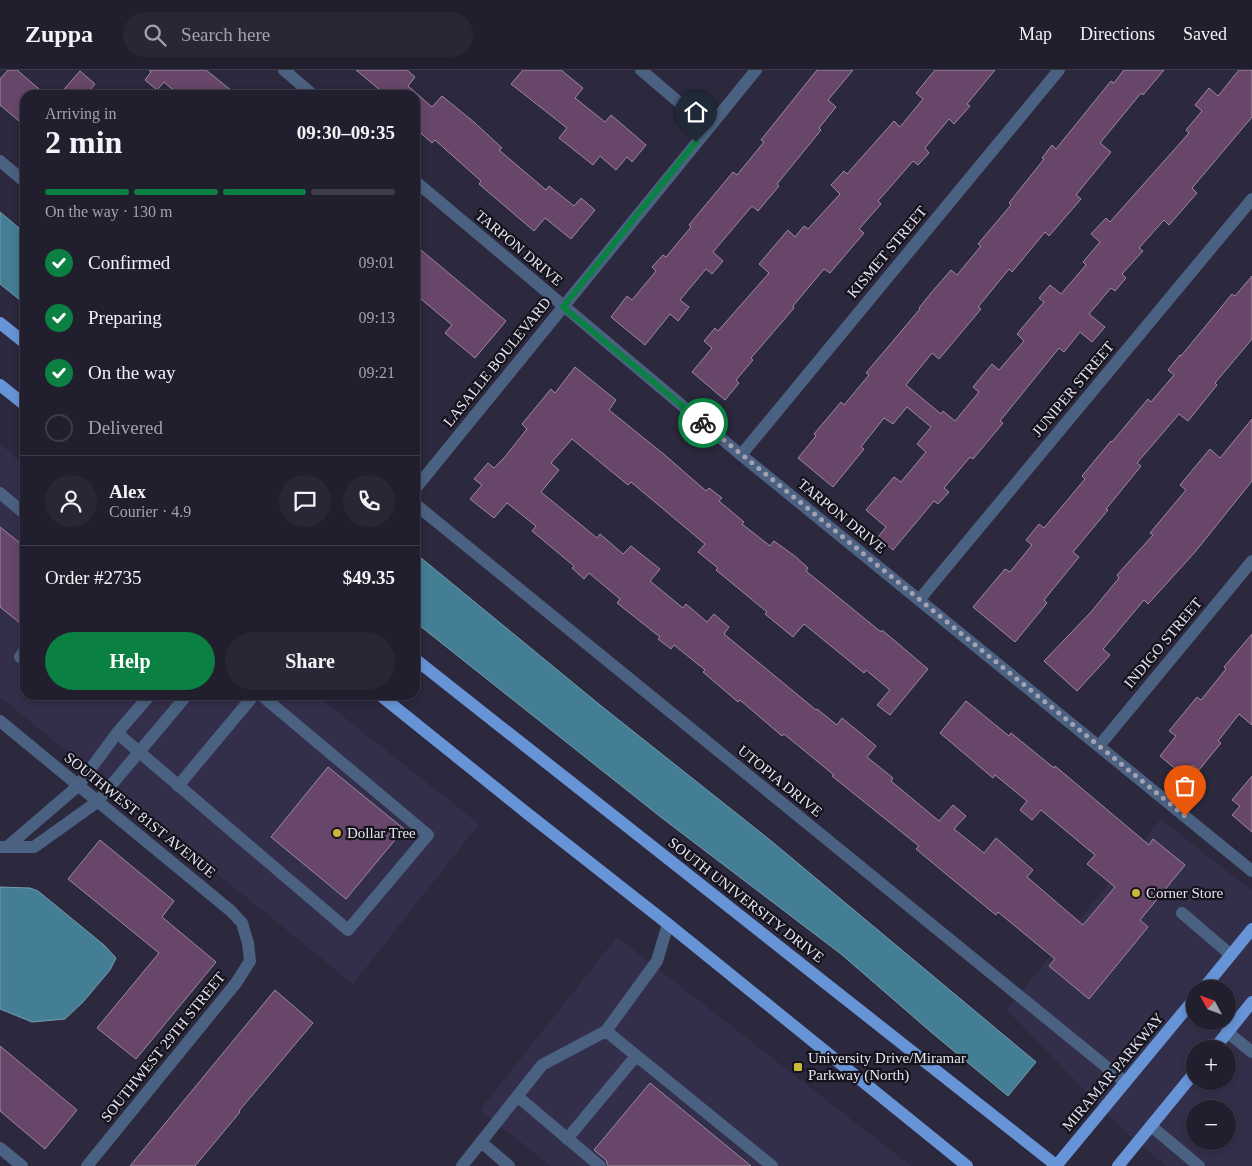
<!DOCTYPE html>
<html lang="en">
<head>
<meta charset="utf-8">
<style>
  body { margin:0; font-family:"Times New Roman",serif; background:#292736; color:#f1f3f6; height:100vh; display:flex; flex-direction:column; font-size:19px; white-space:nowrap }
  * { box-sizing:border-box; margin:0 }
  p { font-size:16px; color:#a2a2aa }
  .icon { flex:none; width:28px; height:28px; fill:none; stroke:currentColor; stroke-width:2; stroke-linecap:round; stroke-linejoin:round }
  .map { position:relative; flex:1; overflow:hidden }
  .panel { position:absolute; left:20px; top:20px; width:400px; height:610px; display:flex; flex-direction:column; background:#211e2e; border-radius:15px; box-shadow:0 2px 8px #0003,0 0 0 1px #3e3c4a }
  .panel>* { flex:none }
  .needle { width:32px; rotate:311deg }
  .buttons { position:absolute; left:1186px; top:910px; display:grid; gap:10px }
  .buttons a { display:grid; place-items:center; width:50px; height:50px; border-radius:50%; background:#211e2e; box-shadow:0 2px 8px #0003,0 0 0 1px #3e3c4a; font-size:25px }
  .pin { position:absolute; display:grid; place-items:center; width:42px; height:42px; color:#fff; margin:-51px -21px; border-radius:50% 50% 50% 0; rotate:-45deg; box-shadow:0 0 5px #0007 }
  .pin .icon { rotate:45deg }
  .courier { position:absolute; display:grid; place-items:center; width:50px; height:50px; margin:-25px; border:4px solid #0b8043; border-radius:50%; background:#fff; color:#222; box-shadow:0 1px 6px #0007 }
  .head em { font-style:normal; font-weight:700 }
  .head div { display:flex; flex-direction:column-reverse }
  .head { display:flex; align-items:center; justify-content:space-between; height:85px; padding:0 25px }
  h1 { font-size:32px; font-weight:700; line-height:38px }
  .bar { display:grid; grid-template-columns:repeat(4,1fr); gap:8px 5px; align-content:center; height:60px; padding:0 25px }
  .bar i { height:6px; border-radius:4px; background:#3e3c4a }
  .bar .selected { background:#0b8043 }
  .bar p { grid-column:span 4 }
  .line { display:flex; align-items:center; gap:12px; padding:0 25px; border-top:1px solid #3e3c4a }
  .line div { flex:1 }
  .round { display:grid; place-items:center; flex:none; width:52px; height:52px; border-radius:26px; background:#292736 }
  ol { padding:0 25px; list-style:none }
  li { display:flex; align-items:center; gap:15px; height:55px }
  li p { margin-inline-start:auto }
  li .icon { padding:5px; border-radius:50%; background:#0b8043; color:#fff; stroke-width:4 }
  li:last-child { color:#a2a2aa }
  li i { width:28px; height:28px; border:2px solid #3e3c4a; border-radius:50% }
  .cta { display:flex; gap:10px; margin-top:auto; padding:10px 25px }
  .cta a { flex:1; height:58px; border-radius:30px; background:#0b8043; color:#fff; font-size:20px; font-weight:700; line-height:58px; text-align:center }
  .cta a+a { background:#292736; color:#f1f3f6 }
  header { display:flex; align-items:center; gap:30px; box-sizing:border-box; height:70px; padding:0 25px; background:#211e2e; border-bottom:1px solid #3e3c4a }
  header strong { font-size:24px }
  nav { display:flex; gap:28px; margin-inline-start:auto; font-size:18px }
  .search { width:350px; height:45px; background:#292736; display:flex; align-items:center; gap:12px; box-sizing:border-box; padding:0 18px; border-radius:28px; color:#a2a2aa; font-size:19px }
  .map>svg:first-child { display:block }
</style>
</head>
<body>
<header>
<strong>Zuppa</strong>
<div class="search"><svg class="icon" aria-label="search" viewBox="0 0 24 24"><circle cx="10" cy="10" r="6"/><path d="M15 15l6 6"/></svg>Search here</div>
<nav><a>Map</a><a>Directions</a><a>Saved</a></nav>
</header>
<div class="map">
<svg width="1252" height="1096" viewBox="0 0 1252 1096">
  <rect width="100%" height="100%" fill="#2c283d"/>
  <path fill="#332f4a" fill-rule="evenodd" d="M 0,374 L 25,394 L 25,625 L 316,625 L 479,754 L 353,914 L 0,627 Z
    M 1161,749 L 1252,821 L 1252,1096 L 1166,1096 L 1124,1061 L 1007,940 ZM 1195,919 L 1228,919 L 1228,951 L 1195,951 ZM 1195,979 L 1228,979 L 1228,1011 L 1195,1011 ZM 1195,1039 L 1228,1039 L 1228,1071 L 1195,1071 Z
    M 617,867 L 911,1096 L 551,1096 L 480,1040 Z"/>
  <path fill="#437e94" stroke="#749cb0" d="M 0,142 L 25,163 L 25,234 L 0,214 Z
    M 415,483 L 600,635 L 770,770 L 1036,992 L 1008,1026 L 931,962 L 841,884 L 662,748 L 415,552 Z
    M 0,817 L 30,818 L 38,821 L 104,875 L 116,888 L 110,900 L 83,932 L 65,949 L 32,952 L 0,939 Z"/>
  <path fill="#674669" stroke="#9e8a9f" d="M 8,0 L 17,0 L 46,25 L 25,25 L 25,56 L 0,35 L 0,9 Z
    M 149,0 L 206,0 L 237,25 L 179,25 L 164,12 L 157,20 L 145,10 L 151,2 Z
    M 356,0 L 407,0 L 415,7 L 408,16 L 432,37 L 442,26 L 475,53 L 502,78 L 499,80 L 546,120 L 549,116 L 574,136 L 581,128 L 595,140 L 571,169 L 545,148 L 534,161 L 479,114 L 481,111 L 435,70 L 432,73 L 415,58 L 415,25 L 386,25 Z
    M 523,0 L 561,0 L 583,18 L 575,28 L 605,52 L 611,45 L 646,75 L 632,92 L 627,87 L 616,100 L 600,86 L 593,95 L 559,68 L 567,58 L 511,14 Z
    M 817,0 L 853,0 L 828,30 L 836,37 L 819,58 L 821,60 L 777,114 L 779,116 L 758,141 L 752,136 L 713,182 L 723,191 L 712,204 L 706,199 L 680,230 L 689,237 L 678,251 L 670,244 L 645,275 L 611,247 L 627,226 L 632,230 L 656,201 L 652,197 L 663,185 L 666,187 L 691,157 L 689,155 L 733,102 L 737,105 L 764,72 L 761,70 Z
    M 935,0 L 995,0 L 967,34 L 970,36 L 954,54 L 949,49 L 925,78 L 929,83 L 918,95 L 913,91 L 878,131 L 881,134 L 859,159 L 864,163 L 830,203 L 824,199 L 793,236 L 794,238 L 751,288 L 753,290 L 736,310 L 739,313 L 725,330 L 692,302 L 712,278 L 704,271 L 715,258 L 718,261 L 769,203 L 759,194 L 788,160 L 795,167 L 804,156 L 808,159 L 840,124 L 831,115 L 844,101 L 847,104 L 894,51 L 900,57 L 923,29 L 916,23 Z
    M 1124,0 L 1164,0 L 1143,25 L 1141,23 L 1100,73 L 1111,82 L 1076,125 L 1081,129 L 1049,166 L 1045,162 L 1012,202 L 1009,199 L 978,237 L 981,239 L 939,289 L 932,283 L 906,315 L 941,344 L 943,341 L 955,351 L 979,322 L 973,317 L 992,294 L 999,300 L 1024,271 L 1017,264 L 1044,232 L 1039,228 L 1050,215 L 1061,224 L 1086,195 L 1083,192 L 1100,172 L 1091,164 L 1106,148 L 1110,152 L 1189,63 L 1186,60 L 1202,41 L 1195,35 L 1209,18 L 1218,26 L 1239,0 L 1252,0 L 1252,47 L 1192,118 L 1197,123 L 1169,155 L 1164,150 L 1139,178 L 1143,181 L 1122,204 L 1126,208 L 1115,221 L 1111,218 L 1089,244 L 1105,257 L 1092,272 L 1080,262 L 1064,282 L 1059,278 L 1000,351 L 1003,353 L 973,389 L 970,387 L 944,418 L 949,422 L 938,434 L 934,431 L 893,480 L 878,467 L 886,457 L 866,440 L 894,407 L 901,412 L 926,382 L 917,374 L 931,357 L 907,337 L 893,354 L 884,348 L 861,377 L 864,379 L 833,417 L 798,388 L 816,366 L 814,364 L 841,332 L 844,335 L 869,305 L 866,303 L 920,239 L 919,238 L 931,223 L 951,200 L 957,205 L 981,176 L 978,174 L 1011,135 L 1009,133 L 1044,89 L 1042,88 L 1052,75 L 1056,79 L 1111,11 L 1114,13 Z
    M 80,1 L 95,14 L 86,25 L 59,25 Z
    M 415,175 L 506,251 L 475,288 L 445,263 L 452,255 L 415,224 Z
    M 1252,206 L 1252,269 L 1215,313 L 1217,315 L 1188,351 L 1179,344 L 1137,393 L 1141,396 L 1106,439 L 1108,440 L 1073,482 L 1079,487 L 1044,530 L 1047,533 L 1015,572 L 973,537 L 1005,499 L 1010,502 L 1032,475 L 1026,470 L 1039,454 L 1044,458 L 1085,409 L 1082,406 L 1111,371 L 1112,372 L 1148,329 L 1151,332 L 1174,305 L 1168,300 L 1180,285 L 1181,286 L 1232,224 L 1235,226 Z
    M 575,297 L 616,330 L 609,340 L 666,386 L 706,421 L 709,418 L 722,428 L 719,431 L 744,452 L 742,454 L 770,476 L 774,471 L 796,487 L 808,498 L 806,501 L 881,562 L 882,560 L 928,599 L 890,645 L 877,635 L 890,620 L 866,600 L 864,603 L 804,554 L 793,567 L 765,544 L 767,542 L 716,500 L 718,498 L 698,482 L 705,474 L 631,412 L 628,415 L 572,369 L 551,393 L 559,400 L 541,422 L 597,468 L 600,464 L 623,484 L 631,476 L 660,499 L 650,511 L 683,538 L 686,534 L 707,552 L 714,544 L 729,557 L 724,564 L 816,640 L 817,639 L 837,655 L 842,648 L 876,676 L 867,687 L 893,708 L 891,711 L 939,751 L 953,735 L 966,746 L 954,759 L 984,783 L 996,768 L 1033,800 L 1027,807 L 1083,855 L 1115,817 L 1087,794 L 1095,785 L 1041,740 L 1032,750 L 1020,740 L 1027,731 L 995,705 L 993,708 L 940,663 L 966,631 L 1009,666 L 1011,663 L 1054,698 L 1055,696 L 1149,775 L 1153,769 L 1185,795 L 1140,850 L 1148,857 L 1089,929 L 1049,896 L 1055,889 L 998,842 L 996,845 L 958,814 L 916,779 L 919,776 L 832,706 L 834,705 L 784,664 L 782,666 L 740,630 L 738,632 L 703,602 L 705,600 L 674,575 L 671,579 L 658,569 L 660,567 L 617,533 L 620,529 L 589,503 L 584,509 L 572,498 L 574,496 L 532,461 L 536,456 L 507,433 L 494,448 L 470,429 L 482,415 L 474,409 L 488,393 L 494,398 L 504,388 L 527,359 L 522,354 L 551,319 L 555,323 Z
    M 1252,349 L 1252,411 L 1195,482 L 1148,534 L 1144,530 L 1103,579 L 1110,585 L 1077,621 L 1044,591 L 1091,542 L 1119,508 L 1117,505 L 1153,465 L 1150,463 L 1186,420 L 1180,415 L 1210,379 L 1220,388 Z
    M 0,457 L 25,477 L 25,557 L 0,537 Z
    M 1252,564 L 1252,655 L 1239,644 L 1218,671 L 1221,673 L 1199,700 L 1193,695 L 1184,706 L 1160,686 L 1176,666 L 1169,661 L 1197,627 L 1201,630 L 1226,599 L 1224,597 Z
    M 328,697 L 404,759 L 346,829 L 271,767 Z
    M 1252,706 L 1252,762 L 1232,745 L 1240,736 L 1232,730 Z
    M 100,770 L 174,831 L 162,847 L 216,892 L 136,989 L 97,958 L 159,883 L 68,809 Z
    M 275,920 L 313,953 L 239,1041 L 240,1042 L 195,1096 L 130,1096 Z
    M 0,976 L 77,1040 L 45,1079 L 0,1041 Z
    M 650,1013 L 751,1096 L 608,1096 L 606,1090 L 594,1080 Z"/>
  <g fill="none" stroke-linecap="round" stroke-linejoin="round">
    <path stroke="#4b6181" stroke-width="12" d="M 284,0 L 313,25
      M 641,0 L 708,57
      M 0,91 L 25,112
      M 415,111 L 741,385 L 1252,801
      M 741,385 L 1059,0
      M 415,419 L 756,0
      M 0,423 L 25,444
      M 415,434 L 1125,1012
      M 919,530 L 1252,129
      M 20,587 L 25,580
      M 0,651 L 231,841 L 242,853 L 248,873 L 250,891 L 236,913 L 87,1096
      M 117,663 L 348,860 L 428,765 L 261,625
      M 1099,676 L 1252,491
      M 178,716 L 254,625
      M 8,776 L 78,716 L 117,663 L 150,625
      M 0,777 L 34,777 L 97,732 L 187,625
      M 1182,843 L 1231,885
      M 606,961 L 772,1096
      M 1227,962 L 1252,982
      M 517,1026 L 600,1096
      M 1151,1056 L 1199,1096
      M 567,1069 L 636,986
      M 481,1072 L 509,1096
      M 0,1078 L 22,1096
      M 462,1096 L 542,995 L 606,961 L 657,891 L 668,854"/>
    <path stroke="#6794d6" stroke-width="12" d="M 0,253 L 25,273
      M 0,315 L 25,335
      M 415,589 L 1057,1096
      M 380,625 L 528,744 L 668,854 L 967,1096
      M 1203,919 L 1252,859
      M 1214,979 L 1252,932
      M 1056,1096 L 1195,928
      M 1118,1096 L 1195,1002"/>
  </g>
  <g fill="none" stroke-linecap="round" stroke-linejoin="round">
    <path stroke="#a4a2b2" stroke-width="5" stroke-dasharray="0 9" d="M 703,353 L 1185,746"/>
    <path stroke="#0b8043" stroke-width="6" d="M 696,72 L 563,237 L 703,353"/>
  </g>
  <g fill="#ccb939" stroke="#14131c" stroke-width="2">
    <circle cx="337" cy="763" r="5"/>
    <circle cx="1136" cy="823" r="5"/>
    <rect x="793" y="992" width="10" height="10" rx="2.5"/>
  </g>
  <g text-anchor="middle" stroke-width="4.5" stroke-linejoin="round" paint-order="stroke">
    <g font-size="15" fill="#e5e3f1" stroke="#14131c">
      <text transform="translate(519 178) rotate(40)" y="5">TARPON DRIVE</text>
      <text transform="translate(887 182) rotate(-50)" y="5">KISMET STREET</text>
      <text transform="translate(497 292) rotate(-51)" y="5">LASALLE BOULEVARD</text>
      <text transform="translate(1073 319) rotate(-50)" y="5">JUNIPER STREET</text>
      <text transform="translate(842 446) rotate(39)" y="5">TARPON DRIVE</text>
      <text transform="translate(1163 573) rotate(-50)" y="5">INDIGO STREET</text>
      <text transform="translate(780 711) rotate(39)" y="5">UTOPIA DRIVE</text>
      <text transform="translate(140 745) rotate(39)" y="5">SOUTHWEST 81ST AVENUE</text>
      <text transform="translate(746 830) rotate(38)" y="5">SOUTH UNIVERSITY DRIVE</text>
      <text transform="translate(163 977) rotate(-51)" y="5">SOUTHWEST 29TH STREET</text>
      <text transform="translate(1113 1002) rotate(-50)" y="5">MIRAMAR PARKWAY</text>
    </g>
    <g font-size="15" fill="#e5e3f1" stroke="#14131c" text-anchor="start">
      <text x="347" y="768">Dollar Tree</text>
      <text x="1146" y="828">Corner Store</text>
      <text x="808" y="993">University Drive/Miramar<tspan x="808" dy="17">Parkway (North)</tspan></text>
    </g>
  </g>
</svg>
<div class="buttons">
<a><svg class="needle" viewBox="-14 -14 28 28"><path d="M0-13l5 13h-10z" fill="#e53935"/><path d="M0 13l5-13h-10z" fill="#a2a2aa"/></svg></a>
<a>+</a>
<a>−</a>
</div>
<div class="pin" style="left:1185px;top:746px;background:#ea580c"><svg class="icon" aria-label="bag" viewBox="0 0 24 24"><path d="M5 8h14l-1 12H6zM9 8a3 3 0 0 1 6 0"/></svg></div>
<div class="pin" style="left:696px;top:72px;background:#1f2937"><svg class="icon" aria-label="home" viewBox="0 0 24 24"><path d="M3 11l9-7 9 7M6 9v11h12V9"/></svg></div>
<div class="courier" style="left:703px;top:353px"><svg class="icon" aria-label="bike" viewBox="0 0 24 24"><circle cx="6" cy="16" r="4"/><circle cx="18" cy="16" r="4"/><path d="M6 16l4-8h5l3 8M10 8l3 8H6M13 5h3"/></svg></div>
<section class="panel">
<div class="head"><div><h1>2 min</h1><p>Arriving in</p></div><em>09:30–09:35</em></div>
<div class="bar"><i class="selected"></i><i class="selected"></i><i class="selected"></i><i></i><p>On the way · 130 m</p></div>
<ol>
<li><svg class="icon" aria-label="check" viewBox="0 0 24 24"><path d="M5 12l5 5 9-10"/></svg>Confirmed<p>09:01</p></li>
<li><svg class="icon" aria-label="check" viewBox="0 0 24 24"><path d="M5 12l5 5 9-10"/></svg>Preparing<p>09:13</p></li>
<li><svg class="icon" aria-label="check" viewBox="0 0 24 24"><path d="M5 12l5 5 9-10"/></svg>On the way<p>09:21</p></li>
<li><i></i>Delivered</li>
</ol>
<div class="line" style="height:90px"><a class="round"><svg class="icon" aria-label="person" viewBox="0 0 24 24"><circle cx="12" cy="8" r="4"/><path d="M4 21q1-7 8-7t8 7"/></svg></a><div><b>Alex</b><p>Courier · 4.9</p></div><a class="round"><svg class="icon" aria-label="chat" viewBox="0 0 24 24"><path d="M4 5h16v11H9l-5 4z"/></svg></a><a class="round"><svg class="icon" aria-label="phone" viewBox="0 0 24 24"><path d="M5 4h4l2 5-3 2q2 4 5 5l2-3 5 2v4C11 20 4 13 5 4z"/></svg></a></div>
<div class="line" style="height:65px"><div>Order #2735</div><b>$49.35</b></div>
<div class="cta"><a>Help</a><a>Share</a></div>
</section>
</div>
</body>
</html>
